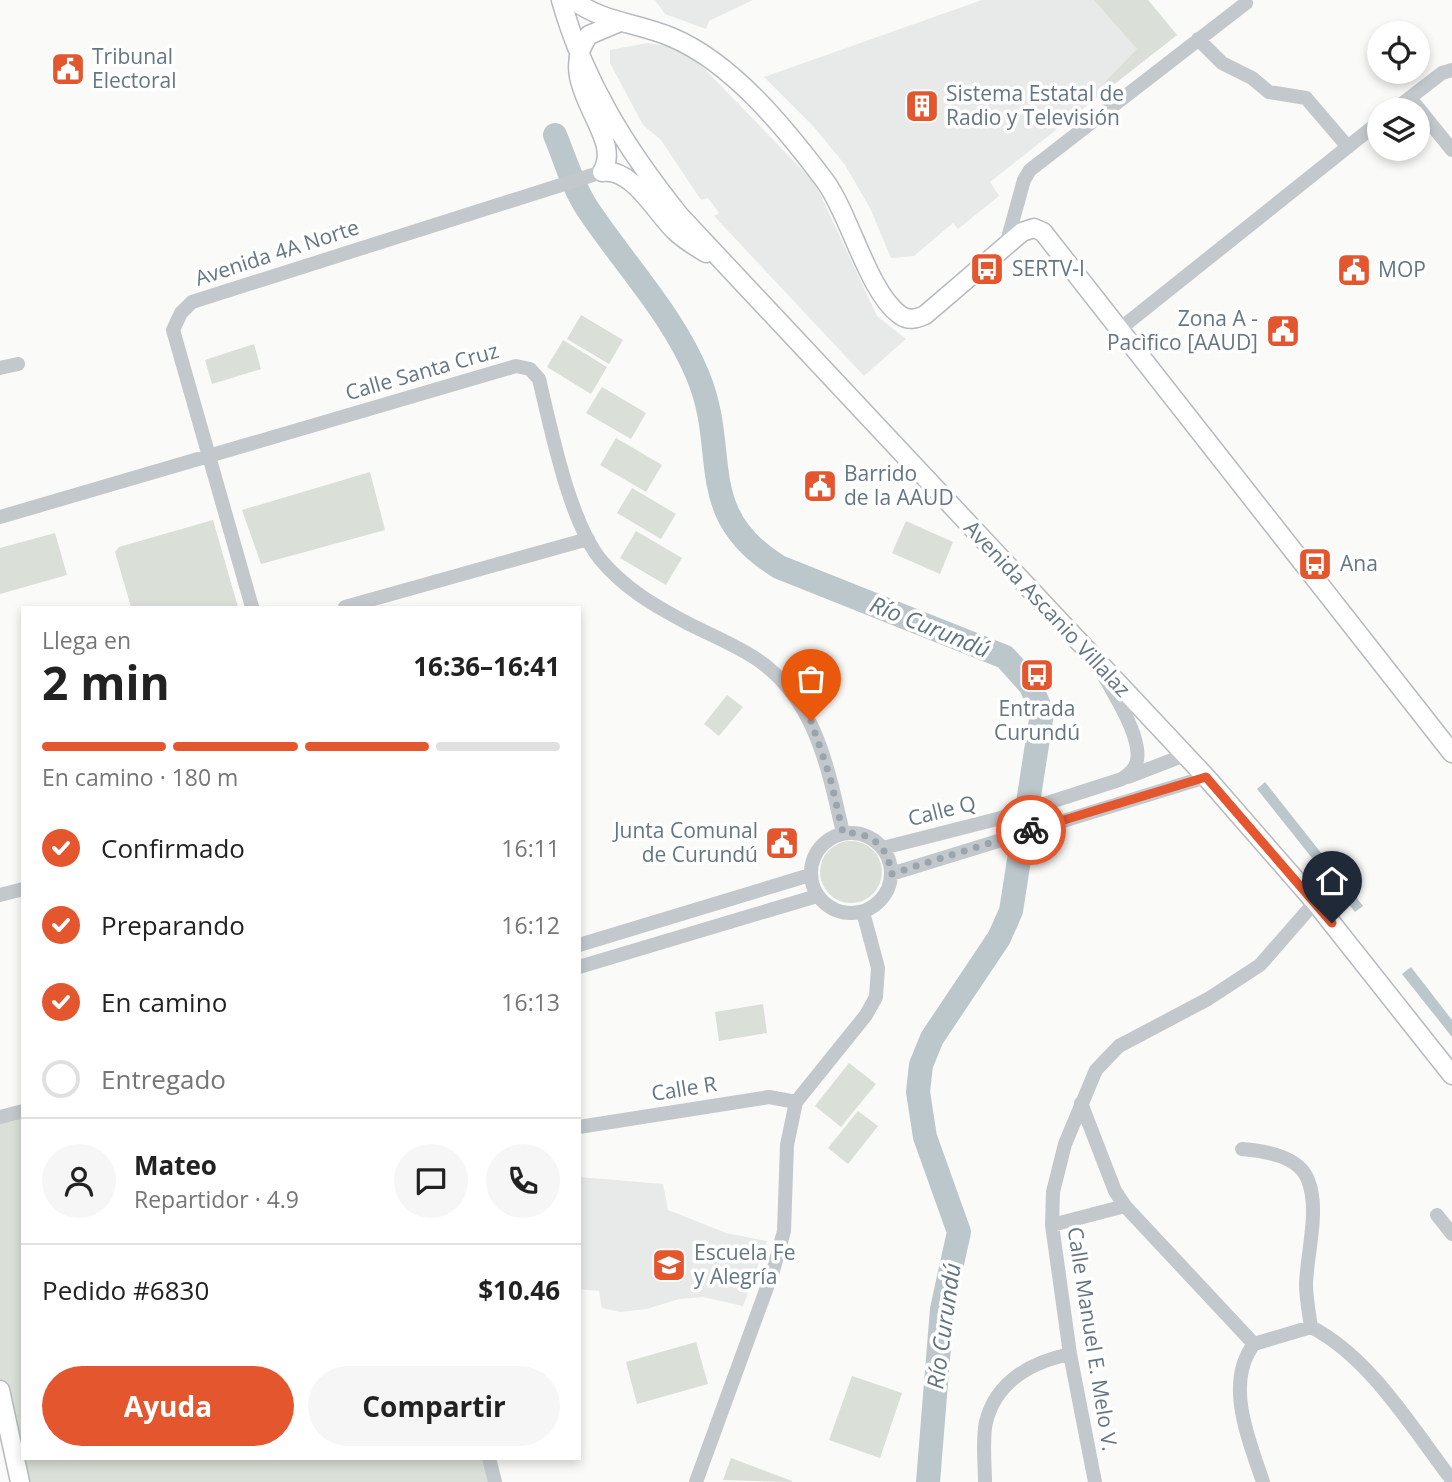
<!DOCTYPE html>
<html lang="es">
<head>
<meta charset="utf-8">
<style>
  body { margin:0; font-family:"Open Sans",sans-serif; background:#f6f6f6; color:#222; height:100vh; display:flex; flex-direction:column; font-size:26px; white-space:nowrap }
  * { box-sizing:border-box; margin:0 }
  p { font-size:23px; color:#767676 }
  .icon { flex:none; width:38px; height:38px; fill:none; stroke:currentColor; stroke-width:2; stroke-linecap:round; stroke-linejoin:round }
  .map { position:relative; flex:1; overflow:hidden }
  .side { position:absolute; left:21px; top:606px; width:560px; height:854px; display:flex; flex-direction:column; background:#fff; border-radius:0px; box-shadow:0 4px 10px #0003 }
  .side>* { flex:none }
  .tools { position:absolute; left:1367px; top:21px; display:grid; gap:14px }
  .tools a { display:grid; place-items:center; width:63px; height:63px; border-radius:50%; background:#fff; box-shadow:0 4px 10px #0003; font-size:35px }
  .pin { position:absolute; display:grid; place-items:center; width:60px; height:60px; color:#fff; margin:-72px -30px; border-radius:50% 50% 50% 0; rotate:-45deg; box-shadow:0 0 7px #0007 }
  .pin .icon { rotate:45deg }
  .courier { position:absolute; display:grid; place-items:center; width:70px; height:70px; margin:-35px; border:5px solid #e4572e; border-radius:50%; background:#fff; color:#222; box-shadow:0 2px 9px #0007 }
  .headline em { font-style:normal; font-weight:700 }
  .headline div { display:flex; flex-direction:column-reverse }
  .headline { display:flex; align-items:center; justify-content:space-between; height:119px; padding:0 21px }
  h1 { font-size:46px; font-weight:700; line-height:52px }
  .bar { display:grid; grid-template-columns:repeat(4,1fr); gap:10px 7px; align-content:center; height:84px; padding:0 21px }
  .bar i { height:9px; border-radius:5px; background:#e0e0e0 }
  .bar .active { background:#e4572e }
  .bar p { grid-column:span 4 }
  .line { display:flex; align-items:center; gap:18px; padding:0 21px; border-top:2px solid #e0e0e0 }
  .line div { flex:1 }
  .round { display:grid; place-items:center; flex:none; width:74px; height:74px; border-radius:37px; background:#f6f6f6 }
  ol { padding:0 21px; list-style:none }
  li { display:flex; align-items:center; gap:21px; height:77px }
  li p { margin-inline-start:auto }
  li .icon { padding:7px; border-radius:50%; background:#e4572e; color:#fff; stroke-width:4 }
  li:last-child { color:#767676 }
  li i { width:38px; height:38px; border:4px solid #e0e0e0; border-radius:50% }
  .cta { display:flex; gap:14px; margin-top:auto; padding:14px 21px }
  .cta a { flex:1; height:80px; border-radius:42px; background:#e4572e; color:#fff; font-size:28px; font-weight:700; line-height:80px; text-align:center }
  .cta a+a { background:#f6f6f6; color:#222 }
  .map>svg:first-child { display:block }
</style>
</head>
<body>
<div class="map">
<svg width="1452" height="1482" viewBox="0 0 1452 1482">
  <rect width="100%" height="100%" fill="#fafaf8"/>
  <path fill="#e8e9e9" d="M 655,0 L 753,0 L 709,21 L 706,29 L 665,14 Z
    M 982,0 L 1148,0 L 1177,35 L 990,182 L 999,196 L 958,229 L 953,223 L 914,256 L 891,258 L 870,208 L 845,165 L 814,127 L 764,77 Z
    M 648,43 L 666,46 L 695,59 L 815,183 L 877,316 L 906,339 L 864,376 L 714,216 L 719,213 L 708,198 L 701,200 L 661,140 L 643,125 L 610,63 L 610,50 Z
    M 579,1177 L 663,1184 L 668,1210 L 726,1233 L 767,1241 L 743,1306 L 703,1297 L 679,1299 L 647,1309 L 620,1312 L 602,1308 L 599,1291 L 579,1289 Z"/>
  <path fill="#dadfd7" d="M 1094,0 L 1148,0 L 1177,35 L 1109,88 L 1105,82 L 1137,49 Z
    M 581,315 L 623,340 L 609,364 L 567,339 Z
    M 563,340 L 607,367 L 591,394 L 547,367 Z
    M 254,344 L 261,369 L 212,384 L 205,360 Z
    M 602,387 L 646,413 L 631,439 L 586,413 Z
    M 616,438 L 662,465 L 646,492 L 600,465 Z
    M 370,472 L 385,530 L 261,564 L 242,510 Z
    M 632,488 L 676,514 L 661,539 L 617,513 Z
    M 213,520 L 238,607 L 131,607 L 115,552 L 119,547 Z
    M 906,521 L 953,542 L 940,574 L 892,553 Z
    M 636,531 L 682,558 L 666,585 L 620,558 Z
    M 55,533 L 67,575 L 0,594 L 0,548 Z
    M 727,695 L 743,707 L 719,736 L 704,724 Z
    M820 872a31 31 0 1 1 62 0a31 31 0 1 1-62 0Z
    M 763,1004 L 767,1033 L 719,1041 L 715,1012 Z
    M 849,1063 L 876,1084 L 841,1127 L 815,1106 Z
    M 23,1111 L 23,1458 L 489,1458 L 495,1482 L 20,1482 L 0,1390 L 0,1117 Z
    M 858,1111 L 878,1126 L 848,1164 L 828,1148 Z
    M 696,1342 L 708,1384 L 637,1404 L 626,1362 Z
    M 852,1376 L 902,1393 L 880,1458 L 829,1440 Z
    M 731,1458 L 792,1481 L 792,1482 L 723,1480 Z"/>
  <path fill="#bbc7cb" d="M 1265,782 L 1363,906 L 1355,912 L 1257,789 Z
    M 1411,967 L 1452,1020 L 1452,1037 L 1402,974 Z"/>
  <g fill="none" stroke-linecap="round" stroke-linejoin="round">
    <path stroke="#bbc7cb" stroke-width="24" d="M 555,135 C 565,159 573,187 587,208 C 624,264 672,313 698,376 C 730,453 692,513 779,567 L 1005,657 L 1031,686 L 1042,713 L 1011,911 L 999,938 L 932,1038 L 921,1065 L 918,1092 L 925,1137 L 959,1232 L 942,1309 L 928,1482"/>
    <g stroke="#b5babe" stroke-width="21">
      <path id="major" d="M 561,0 C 584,82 627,150 680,216 L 1206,777 L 1315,902 L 1452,1075
        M 573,0 C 602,22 638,23 671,37 C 732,62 786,129 825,181 C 850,215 868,292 900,315 C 908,321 916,319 925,315 L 1022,232 L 1034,228 L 1043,232 L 1452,753
        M 602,172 C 626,135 551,84 589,35 L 620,22
        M 602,172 C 632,167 656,213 675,231 C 684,240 695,246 706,253
        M 0,1390 L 20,1482"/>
    </g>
    <path stroke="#c3c8cc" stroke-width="14" d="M 1198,39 L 1222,63 L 1252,78 L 1269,92 L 1306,98 L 1348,147
      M 1410,98 L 1452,150
      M 1394,110 L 1442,73 L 1452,70
      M 1006,245 L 1024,180 L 1030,170 L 1246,3
      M 1121,328 L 1379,122
      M 0,368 L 18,364
      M 0,517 L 516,366 L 530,369 L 539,379 C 551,429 569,520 600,559 C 625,589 655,606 689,624 C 711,635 735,645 755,658 C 815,697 828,768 843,833
      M 252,607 L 173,330 L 181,313 L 192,302 L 602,172
      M 345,607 L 588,539
      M 1128,777 L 1185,755
      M811 873a40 40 0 1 1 80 0a40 40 0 1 1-80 0Z
      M 883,848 L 1001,818 L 1122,779 C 1126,776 1132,772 1134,768 C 1149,746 1112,691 1101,671
      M 891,874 L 1206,777
      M 0,895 L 23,889
      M 579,945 L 810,875
      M 579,967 L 817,896
      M 1081,1103 L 1115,1191 L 1125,1206 L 1254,1344
      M 0,1117 L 23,1111
      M 579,1127 L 769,1097 L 796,1102
      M 1242,1149 C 1265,1151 1299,1156 1308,1180 C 1320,1210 1307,1252 1306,1284 C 1306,1298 1309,1313 1311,1327
      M 1437,1215 L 1452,1234
      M 1052,1225 L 1125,1206
      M 1254,1344 L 1311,1327 C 1370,1357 1412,1428 1452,1480
      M 1254,1344 C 1224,1383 1249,1440 1263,1482
      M 489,1458 L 495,1482
      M 696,1482 L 773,1271 L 784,1231 L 787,1145 L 796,1102 L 866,1015 L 876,997 L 878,968 L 863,912
      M 985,1482 C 985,1463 982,1441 986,1422 C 996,1381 1032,1362 1070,1354
      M 1095,1482 L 1070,1354 L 1052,1225 L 1053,1192 L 1065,1144 L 1096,1070 L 1119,1046 L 1208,999 L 1260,965 L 1315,902"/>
    <use href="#major" stroke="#fff" stroke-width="18"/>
  </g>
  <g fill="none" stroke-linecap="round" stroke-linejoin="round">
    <path stroke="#99a4ac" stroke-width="7" stroke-dasharray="0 12.6" d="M 811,721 L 830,777 L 843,833 C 871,831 889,847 891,874 L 1031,830"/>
    <path stroke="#e4572e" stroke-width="9" d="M 1031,830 L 1206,777 L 1332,923"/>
  </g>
  <defs>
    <g id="civic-square" transform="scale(1.75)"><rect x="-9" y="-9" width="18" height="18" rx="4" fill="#e4572e" stroke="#fff"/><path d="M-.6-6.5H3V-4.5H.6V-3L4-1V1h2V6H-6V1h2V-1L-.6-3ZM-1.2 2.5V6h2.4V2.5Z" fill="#fff"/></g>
    <g id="building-square" transform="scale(1.75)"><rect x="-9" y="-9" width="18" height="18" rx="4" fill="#e4572e" stroke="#fff"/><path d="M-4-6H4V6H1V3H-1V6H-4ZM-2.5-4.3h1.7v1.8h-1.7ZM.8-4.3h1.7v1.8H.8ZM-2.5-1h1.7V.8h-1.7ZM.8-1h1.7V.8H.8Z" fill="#fff"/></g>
    <g id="bus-square" transform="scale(1.75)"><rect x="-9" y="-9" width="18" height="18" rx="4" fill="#e4572e" stroke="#fff"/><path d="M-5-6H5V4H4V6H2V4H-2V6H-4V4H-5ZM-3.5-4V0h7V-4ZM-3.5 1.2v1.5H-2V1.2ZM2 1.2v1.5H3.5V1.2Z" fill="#fff"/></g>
    <g id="school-square" transform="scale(1.75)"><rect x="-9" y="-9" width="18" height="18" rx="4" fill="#e4572e" stroke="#fff"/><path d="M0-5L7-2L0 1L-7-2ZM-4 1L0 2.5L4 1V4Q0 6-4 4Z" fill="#fff"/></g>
  </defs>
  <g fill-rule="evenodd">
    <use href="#civic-square" x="68" y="69"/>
    <use href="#building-square" x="922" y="106"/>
    <use href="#bus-square" x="987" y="269"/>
    <use href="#civic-square" x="1354" y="270"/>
    <use href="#civic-square" x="1283" y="331"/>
    <use href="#civic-square" x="820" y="486"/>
    <use href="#bus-square" x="1315" y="564"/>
    <use href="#bus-square" x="1037" y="675"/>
    <use href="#civic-square" x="782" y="843"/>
    <use href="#school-square" x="669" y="1265"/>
  </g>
  <g text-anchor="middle" stroke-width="7" stroke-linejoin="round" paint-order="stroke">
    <g font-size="21" fill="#657683" stroke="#fff" text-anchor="start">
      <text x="92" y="64">Tribunal<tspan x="92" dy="24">Electoral</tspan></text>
      <text x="946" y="101">Sistema Estatal de<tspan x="946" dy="24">Radio y Televisión</tspan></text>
      <text x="1012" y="276">SERTV-I</text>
      <text x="1378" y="277">MOP</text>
      <text x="1258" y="326" text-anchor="end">Zona A -<tspan x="1258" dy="24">Pacìfico [AAUD]</tspan></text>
      <text x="844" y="481">Barrido<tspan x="844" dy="24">de la AAUD</tspan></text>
      <text x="1340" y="571">Ana</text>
      <text x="1037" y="716" text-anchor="middle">Entrada<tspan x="1037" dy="24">Curundú</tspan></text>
      <text x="758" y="838" text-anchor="end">Junta Comunal<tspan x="758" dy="24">de Curundú</tspan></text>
      <text x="694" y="1260">Escuela Fe<tspan x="694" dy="24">y Alegría</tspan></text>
    </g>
    <g font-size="21" fill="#657683" stroke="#fff">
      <text transform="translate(277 253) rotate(-18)" y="7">Avenida 4A Norte</text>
      <text transform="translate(422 372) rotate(-16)" y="7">Calle Santa Cruz</text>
      <text transform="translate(1047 609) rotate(47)" y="7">Avenida Ascanio Villalaz</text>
      <text transform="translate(942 811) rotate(-14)" y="7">Calle Q</text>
      <text transform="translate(684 1089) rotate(-9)" y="7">Calle R</text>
      <text transform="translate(1092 1339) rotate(81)" y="7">Calle Manuel E. Melo V.</text>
    </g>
    <g font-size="23" font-style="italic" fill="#60757c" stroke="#fff">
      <text transform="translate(930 627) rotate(22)" y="8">Río Curundú</text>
      <text transform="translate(944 1326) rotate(-82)" y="8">Río Curundú</text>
    </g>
  </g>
</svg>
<div class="tools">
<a><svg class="icon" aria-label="locate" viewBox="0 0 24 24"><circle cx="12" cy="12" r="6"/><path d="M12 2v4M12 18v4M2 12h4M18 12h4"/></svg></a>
<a><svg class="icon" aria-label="layers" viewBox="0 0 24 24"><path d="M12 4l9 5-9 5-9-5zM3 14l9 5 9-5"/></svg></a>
</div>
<div class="pin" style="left:811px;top:721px;background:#ea580c"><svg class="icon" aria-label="bag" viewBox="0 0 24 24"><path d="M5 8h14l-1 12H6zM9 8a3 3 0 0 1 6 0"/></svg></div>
<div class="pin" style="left:1332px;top:923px;background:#1f2937"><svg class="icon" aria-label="home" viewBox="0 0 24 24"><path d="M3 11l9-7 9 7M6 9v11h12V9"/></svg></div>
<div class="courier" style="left:1031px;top:830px"><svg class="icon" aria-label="bike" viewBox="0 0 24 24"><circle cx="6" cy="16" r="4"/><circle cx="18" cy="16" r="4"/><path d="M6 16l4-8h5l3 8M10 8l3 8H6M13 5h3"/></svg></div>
<section class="side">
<div class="headline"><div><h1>2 min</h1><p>Llega en</p></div><em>16:36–16:41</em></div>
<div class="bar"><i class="active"></i><i class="active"></i><i class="active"></i><i></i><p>En camino · 180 m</p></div>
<ol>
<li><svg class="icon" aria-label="check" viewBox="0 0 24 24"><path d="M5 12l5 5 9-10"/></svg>Confirmado<p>16:11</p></li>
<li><svg class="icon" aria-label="check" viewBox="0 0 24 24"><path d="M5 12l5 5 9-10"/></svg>Preparando<p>16:12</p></li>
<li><svg class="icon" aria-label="check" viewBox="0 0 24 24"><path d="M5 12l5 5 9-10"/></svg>En camino<p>16:13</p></li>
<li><i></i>Entregado</li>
</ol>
<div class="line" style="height:126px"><a class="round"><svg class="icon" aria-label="person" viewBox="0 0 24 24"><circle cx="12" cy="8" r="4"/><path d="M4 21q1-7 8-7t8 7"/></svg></a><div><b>Mateo</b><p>Repartidor · 4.9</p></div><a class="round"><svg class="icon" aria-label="chat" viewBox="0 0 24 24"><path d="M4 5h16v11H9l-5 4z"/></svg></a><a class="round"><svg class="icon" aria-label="phone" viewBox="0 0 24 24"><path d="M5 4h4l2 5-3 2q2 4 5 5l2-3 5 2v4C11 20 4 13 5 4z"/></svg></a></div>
<div class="line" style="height:91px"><div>Pedido #6830</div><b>$10.46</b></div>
<div class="cta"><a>Ayuda</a><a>Compartir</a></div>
</section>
</div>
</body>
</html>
